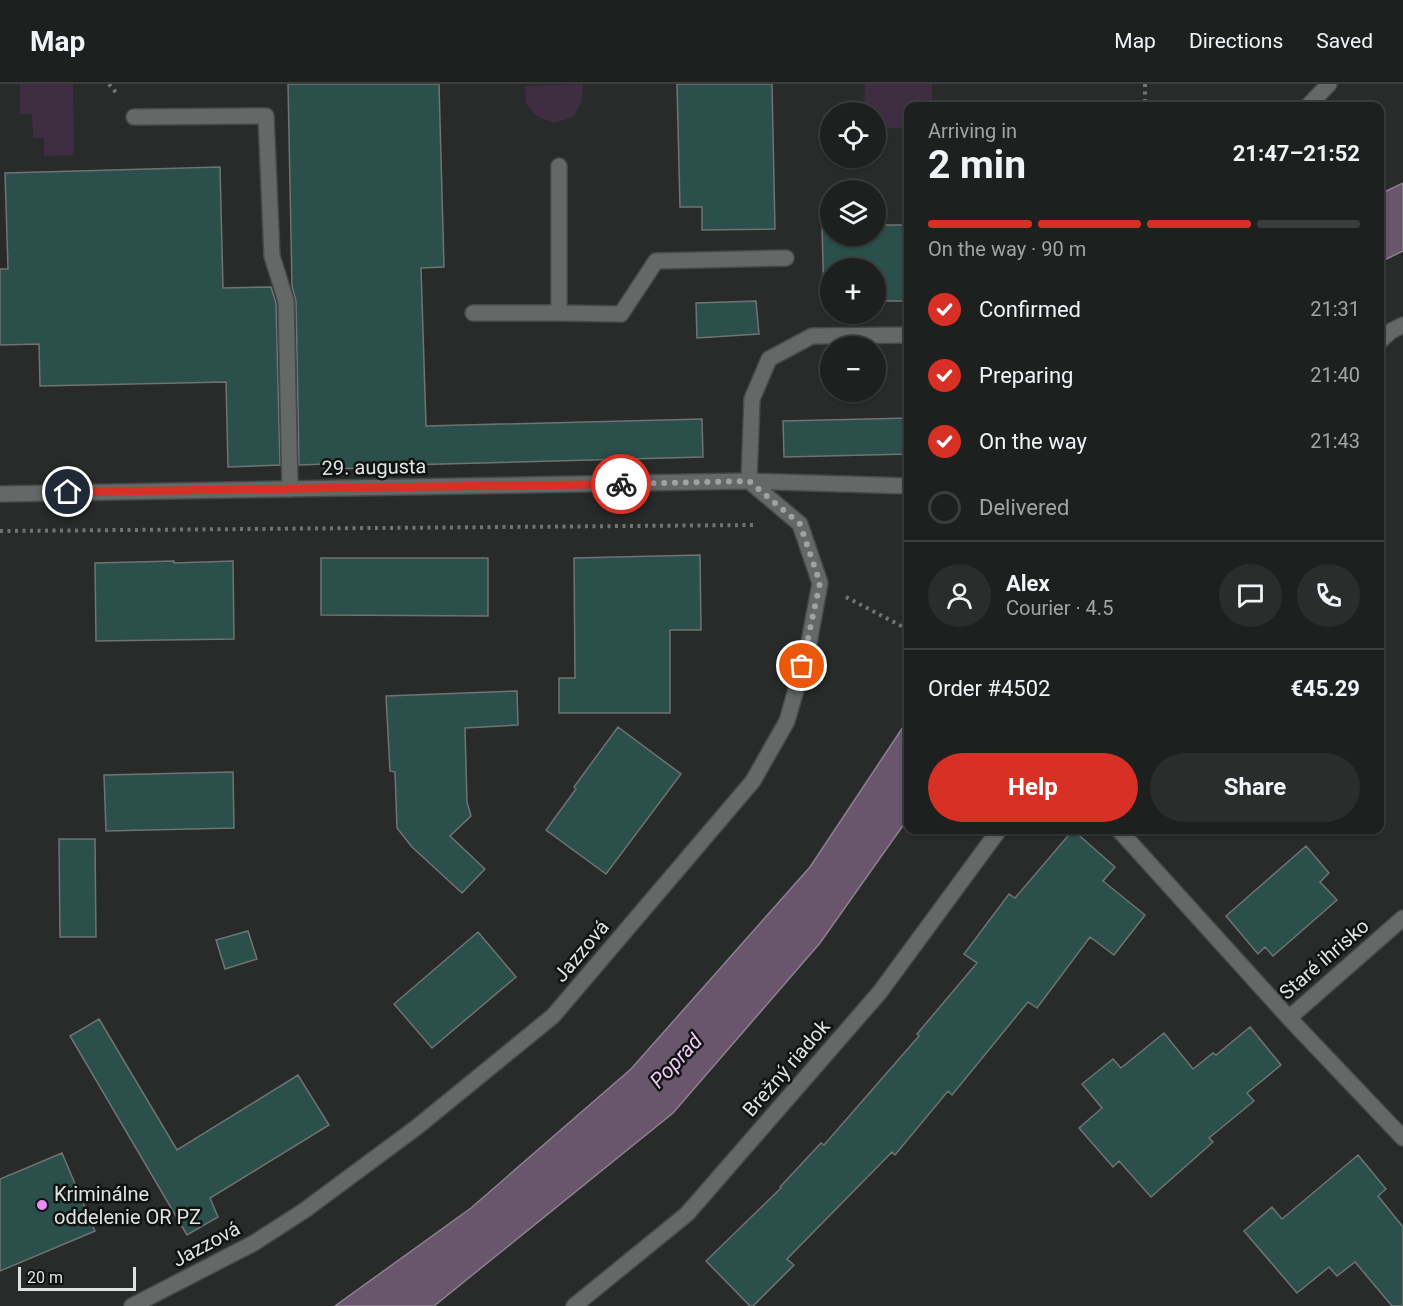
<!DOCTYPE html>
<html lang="en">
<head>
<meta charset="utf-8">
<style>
  body { margin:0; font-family:Roboto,sans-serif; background:#2b2d2d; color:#f1f3f6; height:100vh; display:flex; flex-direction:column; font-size:22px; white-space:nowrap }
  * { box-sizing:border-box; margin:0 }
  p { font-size:20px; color:#a1a3a5 }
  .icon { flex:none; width:33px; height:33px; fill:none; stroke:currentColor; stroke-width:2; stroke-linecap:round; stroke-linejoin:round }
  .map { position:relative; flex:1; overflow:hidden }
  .drawer { position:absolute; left:904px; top:18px; width:480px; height:732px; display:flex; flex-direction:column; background:#1e2020; border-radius:12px; box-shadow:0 2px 4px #0004,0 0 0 2px #3c3e3e }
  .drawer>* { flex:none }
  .controls { position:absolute; left:820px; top:18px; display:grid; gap:12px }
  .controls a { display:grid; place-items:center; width:66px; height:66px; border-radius:50%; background:#1e2020; box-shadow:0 2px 4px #0004,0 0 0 2px #3c3e3e; font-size:30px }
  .scale { position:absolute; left:18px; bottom:15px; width:118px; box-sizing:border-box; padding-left:6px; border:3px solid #e1e3e3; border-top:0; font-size:16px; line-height:21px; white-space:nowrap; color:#e1e3e3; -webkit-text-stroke:4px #111313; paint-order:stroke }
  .pin { position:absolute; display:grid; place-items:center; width:51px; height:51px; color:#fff; margin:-26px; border:3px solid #fff; border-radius:50%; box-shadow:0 2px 6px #0007 }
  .courier { position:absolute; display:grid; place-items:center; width:60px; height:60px; margin:-30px; border:4px solid #d93025; border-radius:50%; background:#fff; color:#222; box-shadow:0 2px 8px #0007 }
  .overview em { font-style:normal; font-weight:700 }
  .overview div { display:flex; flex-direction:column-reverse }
  .overview { display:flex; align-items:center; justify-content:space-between; height:102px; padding:0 24px }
  h1 { font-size:39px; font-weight:700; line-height:45px }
  .bar { display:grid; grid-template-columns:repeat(4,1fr); gap:9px 6px; align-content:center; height:72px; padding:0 24px }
  .bar i { height:8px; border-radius:4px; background:#3c3e3e }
  .bar .current { background:#d93025 }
  .bar p { grid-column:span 4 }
  .line { display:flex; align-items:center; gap:15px; padding:0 24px; border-top:2px solid #3c3e3e }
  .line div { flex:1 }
  .round { display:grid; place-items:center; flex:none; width:63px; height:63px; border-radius:32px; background:#2b2d2d }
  ol { padding:0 24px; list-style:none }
  li { display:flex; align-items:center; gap:18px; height:66px }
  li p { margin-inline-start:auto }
  li .icon { padding:6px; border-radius:50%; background:#d93025; color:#fff; stroke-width:4 }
  li:last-child { color:#a1a3a5 }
  li i { width:33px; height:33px; border:3px solid #3c3e3e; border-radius:50% }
  .action { display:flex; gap:12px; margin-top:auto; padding:12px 24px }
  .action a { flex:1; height:69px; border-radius:36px; background:#d93025; color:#fff; font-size:24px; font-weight:700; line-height:69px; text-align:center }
  .action a+a { background:#2b2d2d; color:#f1f3f6 }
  header { display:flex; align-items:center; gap:36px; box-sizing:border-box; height:84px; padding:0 30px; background:#1e2020; border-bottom:2px solid #3c3e3e }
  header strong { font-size:28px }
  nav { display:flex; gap:33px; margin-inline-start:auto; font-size:21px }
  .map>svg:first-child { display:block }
</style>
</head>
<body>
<header>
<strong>Map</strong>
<nav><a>Map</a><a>Directions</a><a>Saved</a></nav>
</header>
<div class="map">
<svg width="1403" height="1222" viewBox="0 0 1403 1222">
  <rect width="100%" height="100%" fill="#282b2a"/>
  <path fill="#3f2e42" d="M 20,0 L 73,0 L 74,71 L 44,72 L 44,54 L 33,54 L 32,30 L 20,30 Z
    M 583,0 L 582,17 L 573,33 L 554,39 L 536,32 L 526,19 L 525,2 Z
    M 865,0 L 932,0 L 932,22 L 909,22 L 909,44 L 876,44 L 876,28 L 864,28 Z"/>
  <path fill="#69556c" stroke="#8d8090" stroke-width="1.5" d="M 1403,99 L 1403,167 L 1380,178 L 1380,110 Z
    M 909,634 L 909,733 L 820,859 L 673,1029 L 434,1222 L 335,1222 L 471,1124 L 631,985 L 810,783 Z"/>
  <path fill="#2b504b" stroke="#707373" stroke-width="1.5" d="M 288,0 L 439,0 L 444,183 L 421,184 L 426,342 L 702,335 L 703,373 L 365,382 L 364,384 L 324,385 L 324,380 L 299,381 L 296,217 L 292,202 Z
    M 677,0 L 772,0 L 775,145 L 702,146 L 702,123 L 680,123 Z
    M 220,83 L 223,204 L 271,203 L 276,219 L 280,381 L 228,383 L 226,298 L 40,302 L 39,260 L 0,261 L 0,185 L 8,185 L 5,89 Z
    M 822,141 L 831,141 L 831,152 L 876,152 L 876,141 L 909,141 L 909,217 L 876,217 L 876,184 L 831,184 L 831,217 L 824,217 Z
    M 756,217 L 759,250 L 697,254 L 696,219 Z
    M 909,334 L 909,370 L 784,373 L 783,337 Z
    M 700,471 L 701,546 L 670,546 L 670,629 L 559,629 L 559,594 L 575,594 L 574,474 Z
    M 321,474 L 488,474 L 488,532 L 321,531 Z
    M 174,477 L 174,479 L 233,477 L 234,555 L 96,557 L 95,479 Z
    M 517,607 L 518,641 L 465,644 L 467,718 L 471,732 L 450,752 L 485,785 L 462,809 L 412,763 L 397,744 L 395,688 L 390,687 L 386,612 Z
    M 618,643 L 681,690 L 606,790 L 546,746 L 576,705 L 574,703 Z
    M 233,688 L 234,744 L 106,747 L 104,691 Z
    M 1073,746 L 1115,783 L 1103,797 L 1145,831 L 1114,871 L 1090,853 L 1037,924 L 1028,918 L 952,1011 L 948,1007 L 895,1071 L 892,1068 L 787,1175 L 794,1181 L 753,1222 L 750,1222 L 706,1177 L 781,1104 L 780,1103 L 821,1059 L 824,1061 L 919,952 L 917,950 L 977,879 L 964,870 L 1009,810 L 1015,814 Z
    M 59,755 L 95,755 L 96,853 L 60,853 Z
    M 1306,762 L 1329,789 L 1320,798 L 1337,816 L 1273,872 L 1265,863 L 1258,870 L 1226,832 Z
    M 248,847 L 257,875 L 225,885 L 216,856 Z
    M 478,848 L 516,893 L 432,964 L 394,920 Z
    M 99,935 L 177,1066 L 298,991 L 329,1041 L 210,1114 L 218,1133 L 187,1151 L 70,952 Z
    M 1250,943 L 1281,981 L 1247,1009 L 1254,1017 L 1209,1054 L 1213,1058 L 1151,1113 L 1119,1077 L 1113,1083 L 1079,1044 L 1102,1024 L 1082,1000 L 1113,975 L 1121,984 L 1164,949 L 1193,985 L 1213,969 L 1216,971 Z
    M 62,1069 L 95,1147 L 0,1187 L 0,1095 Z
    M 1358,1071 L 1386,1105 L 1378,1112 L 1403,1143 L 1403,1222 L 1392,1222 L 1355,1178 L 1337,1192 L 1329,1183 L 1297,1209 L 1244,1147 L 1272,1123 L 1282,1135 Z"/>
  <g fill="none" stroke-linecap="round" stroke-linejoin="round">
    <g stroke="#464949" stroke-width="18">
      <path id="service" d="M 1308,22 L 1329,0
        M 134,33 L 266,32 L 272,172 L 286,217 L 290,405
        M 559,82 L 559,229 L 621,230 L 656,177 L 786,174
        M 473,229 L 559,229
        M 909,251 L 812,252 L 769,275 L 752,315 L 749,397 L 909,402"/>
    </g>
    <g stroke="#464949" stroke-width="18">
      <path id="minor" d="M 1380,257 L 1391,247 L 1403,241
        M 0,410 L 749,397 L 800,440 L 820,499 L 808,564 L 787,637 L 753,697 L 553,932 L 417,1043 L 305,1126 L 254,1159 L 132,1222
        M 1119,746 L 1289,934
        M 1403,834 L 1289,934 L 1403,1054
        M 574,1222 L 687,1130 L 880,908 L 999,746"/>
    </g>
    <path stroke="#717473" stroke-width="4" stroke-dasharray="3 4.5" stroke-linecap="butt" d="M 109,0 L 118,11
      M 1145,0 L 1145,22
      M 863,106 L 863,101
      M 0,447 L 755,441
      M 846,513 L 909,546"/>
    <use href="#service" stroke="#646867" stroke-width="15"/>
    <use href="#minor" stroke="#646867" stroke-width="15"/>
  </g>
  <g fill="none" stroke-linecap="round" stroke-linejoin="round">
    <path stroke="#a0a3a2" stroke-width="6" stroke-dasharray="0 10.8" d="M 621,400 L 749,397 L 800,440 L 820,499 L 802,582"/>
    <path stroke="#d93025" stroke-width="8" d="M 68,408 L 621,400"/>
  </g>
  <circle fill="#ec8cfb" stroke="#111313" stroke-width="2" cx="42" cy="1121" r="6"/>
  <g text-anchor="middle" stroke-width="5" stroke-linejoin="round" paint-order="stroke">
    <g font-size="20" fill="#e1e3e3" stroke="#111313">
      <text transform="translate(374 383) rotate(-1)" y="7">29. augusta</text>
      <text transform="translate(581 867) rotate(-50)" y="7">Jazzová</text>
      <text transform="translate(1324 875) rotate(-41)" y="7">Staré ihrisko</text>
      <text transform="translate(786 984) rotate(-49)" y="7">Brežný riadok</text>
      <text transform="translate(206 1160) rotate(-28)" y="7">Jazzová</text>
    </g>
    <g font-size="20" fill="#e1e3e3" stroke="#111313" text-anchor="start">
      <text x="54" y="1117">Kriminálne<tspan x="54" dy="23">oddelenie OR PZ</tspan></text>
    </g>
    <g font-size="21" font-style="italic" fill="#f1caf7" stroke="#111313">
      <text transform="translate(676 977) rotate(-47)" y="7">Poprad</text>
    </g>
  </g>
</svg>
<div class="controls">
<a><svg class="icon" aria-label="locate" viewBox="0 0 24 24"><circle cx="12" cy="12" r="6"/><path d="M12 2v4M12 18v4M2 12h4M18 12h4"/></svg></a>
<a><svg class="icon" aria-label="layers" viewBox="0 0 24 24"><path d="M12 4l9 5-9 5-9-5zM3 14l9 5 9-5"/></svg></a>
<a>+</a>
<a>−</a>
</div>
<div class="scale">20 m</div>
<div class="pin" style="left:802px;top:582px;background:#ea580c"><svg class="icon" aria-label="bag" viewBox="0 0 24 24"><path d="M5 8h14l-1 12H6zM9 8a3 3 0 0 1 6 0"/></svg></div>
<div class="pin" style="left:68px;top:408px;background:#1f2937"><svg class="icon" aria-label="home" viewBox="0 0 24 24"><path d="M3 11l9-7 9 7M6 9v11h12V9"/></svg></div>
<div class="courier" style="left:621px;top:400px"><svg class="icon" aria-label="bike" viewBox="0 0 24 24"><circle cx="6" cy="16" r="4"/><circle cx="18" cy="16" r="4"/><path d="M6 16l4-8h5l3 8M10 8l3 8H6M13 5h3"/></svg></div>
<section class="drawer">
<div class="overview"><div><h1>2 min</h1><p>Arriving in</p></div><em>21:47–21:52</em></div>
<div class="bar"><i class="current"></i><i class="current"></i><i class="current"></i><i></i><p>On the way · 90 m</p></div>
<ol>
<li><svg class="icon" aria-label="check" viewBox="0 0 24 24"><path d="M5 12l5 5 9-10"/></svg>Confirmed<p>21:31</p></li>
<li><svg class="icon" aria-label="check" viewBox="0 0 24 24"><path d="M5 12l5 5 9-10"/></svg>Preparing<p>21:40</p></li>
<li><svg class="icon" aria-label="check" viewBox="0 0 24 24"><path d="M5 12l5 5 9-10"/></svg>On the way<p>21:43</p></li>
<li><i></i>Delivered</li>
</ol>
<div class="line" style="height:108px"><a class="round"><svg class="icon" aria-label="person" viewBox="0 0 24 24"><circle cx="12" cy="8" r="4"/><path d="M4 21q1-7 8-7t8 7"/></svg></a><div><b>Alex</b><p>Courier · 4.5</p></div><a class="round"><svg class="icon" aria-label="chat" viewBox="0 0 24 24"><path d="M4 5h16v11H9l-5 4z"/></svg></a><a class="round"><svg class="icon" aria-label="phone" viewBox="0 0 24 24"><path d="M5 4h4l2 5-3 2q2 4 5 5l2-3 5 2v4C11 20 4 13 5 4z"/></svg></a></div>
<div class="line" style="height:78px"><div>Order #4502</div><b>€45.29</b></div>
<div class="action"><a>Help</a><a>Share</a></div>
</section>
</div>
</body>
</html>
